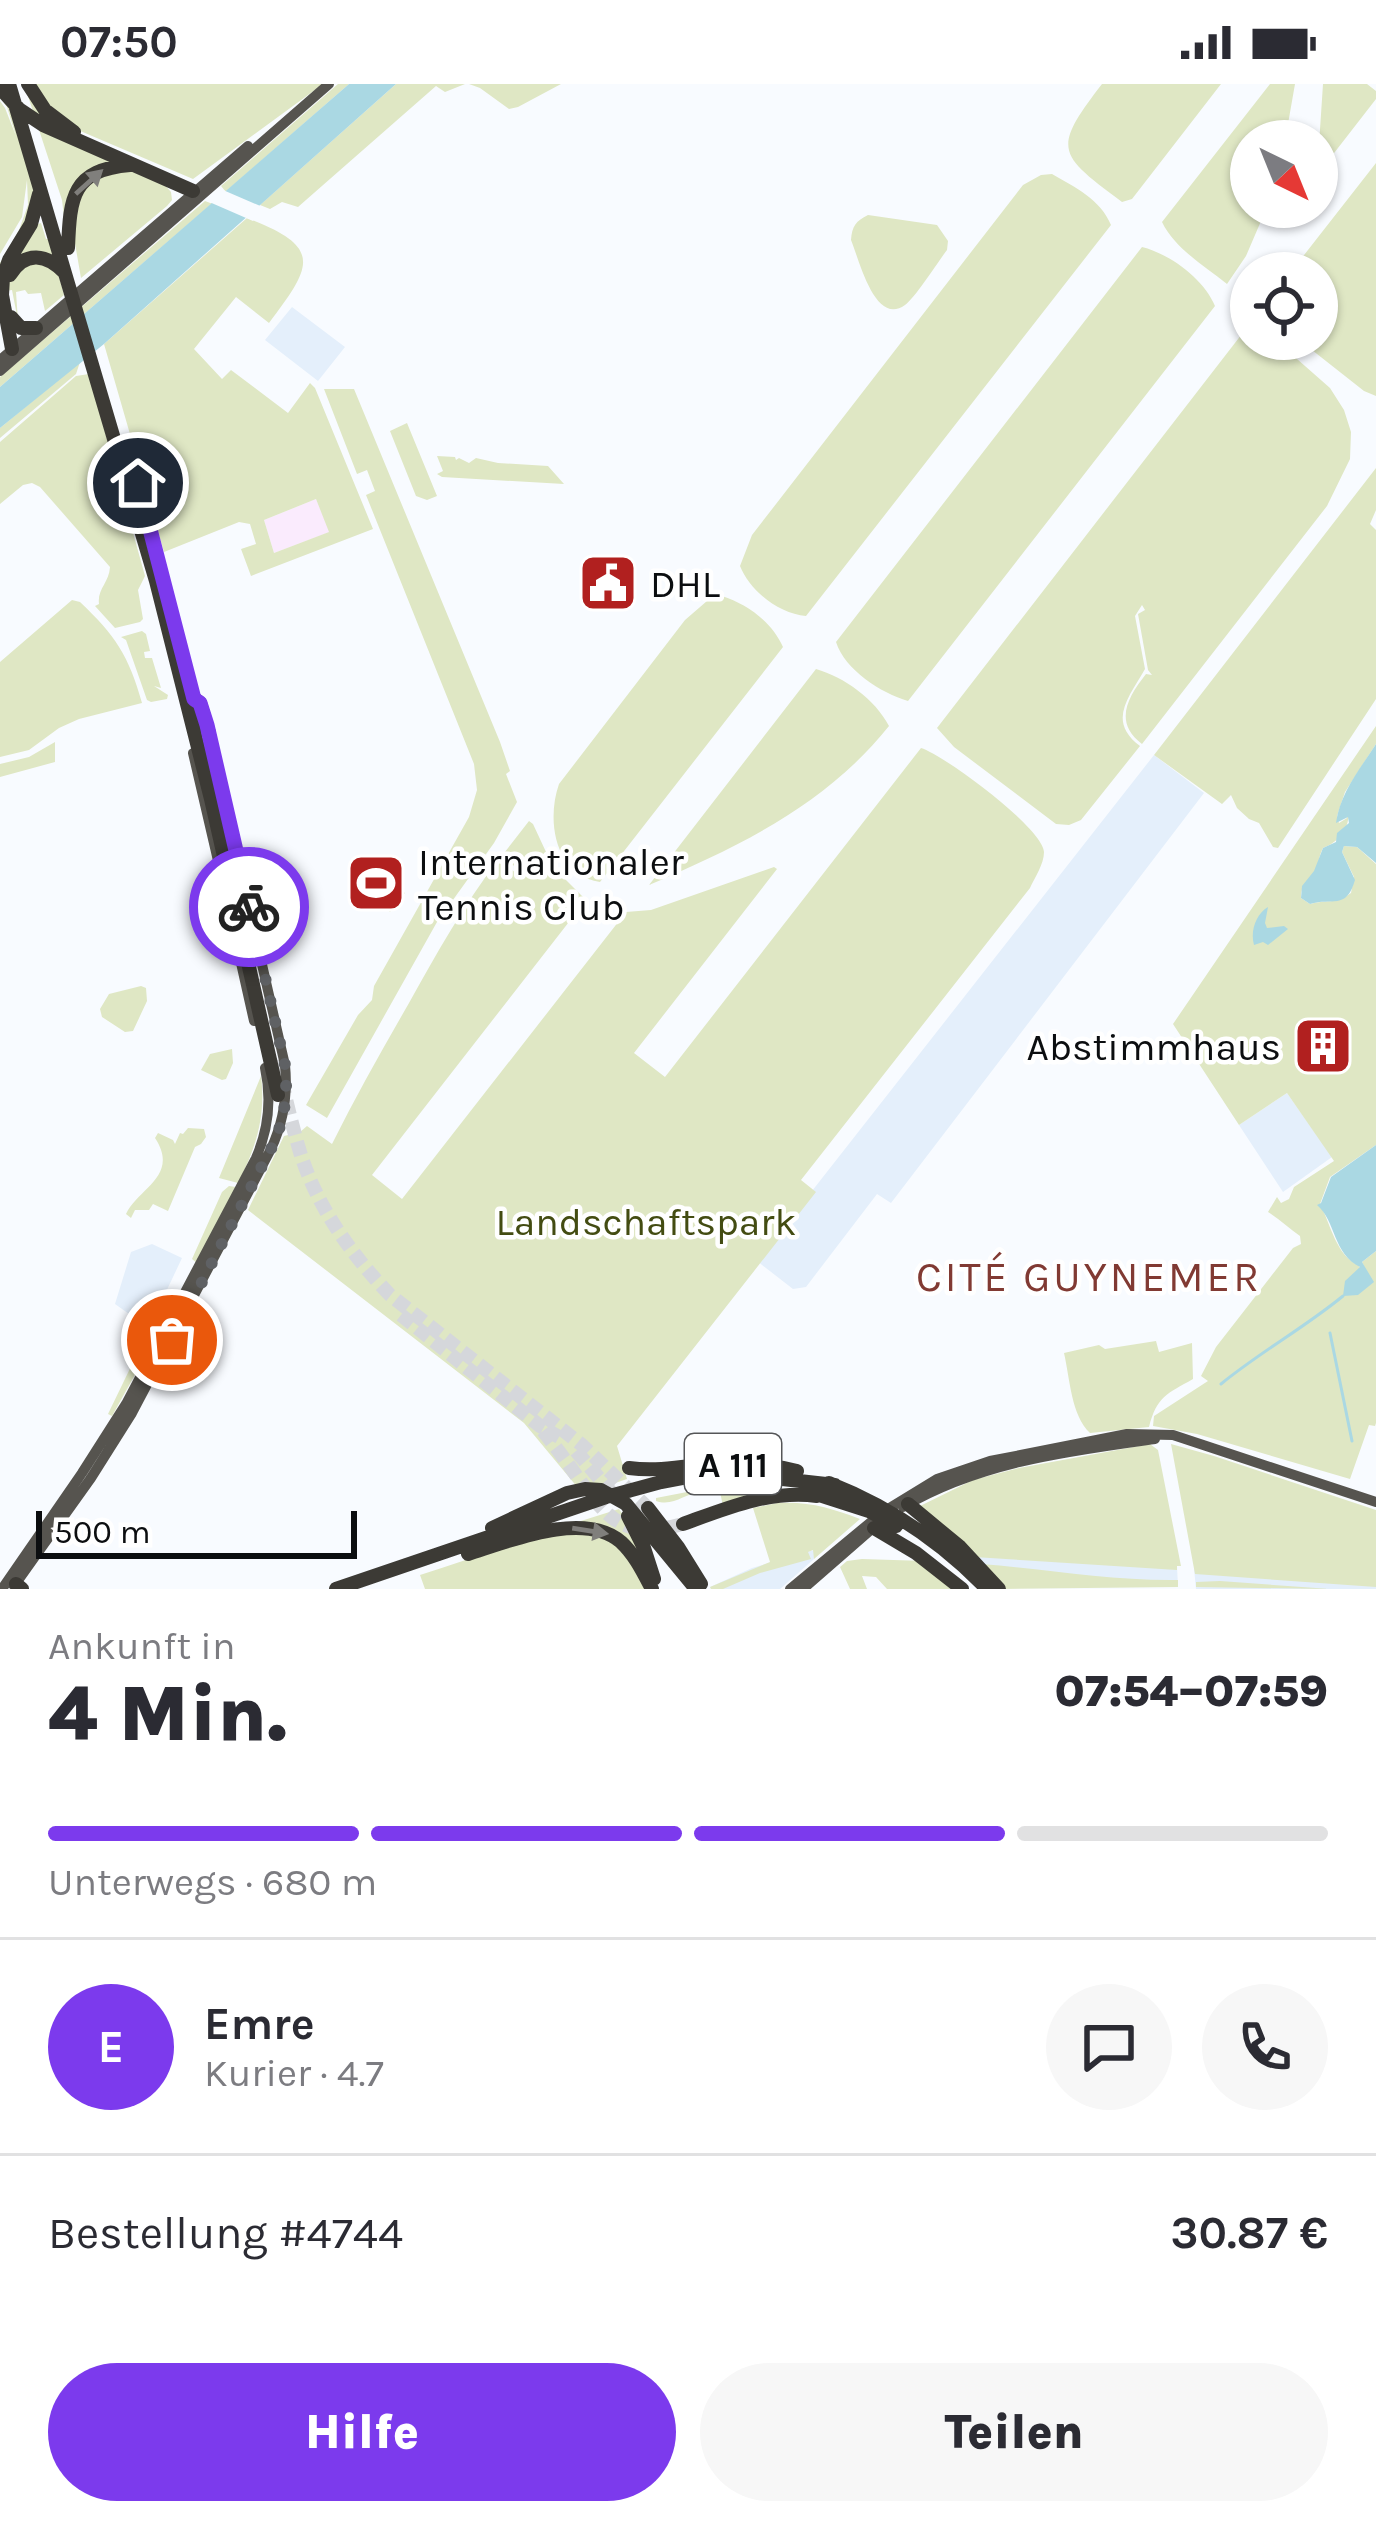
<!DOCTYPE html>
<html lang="de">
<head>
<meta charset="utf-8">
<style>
  body { margin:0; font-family:Karla,sans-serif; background:#f7f7f7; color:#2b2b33; height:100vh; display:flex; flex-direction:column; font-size:45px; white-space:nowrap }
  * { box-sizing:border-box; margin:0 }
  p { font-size:39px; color:#7c7c81 }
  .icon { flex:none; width:66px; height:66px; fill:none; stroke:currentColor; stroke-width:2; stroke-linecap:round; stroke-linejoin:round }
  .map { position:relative; height:1505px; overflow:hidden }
  .panel { display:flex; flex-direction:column; background:#fff; flex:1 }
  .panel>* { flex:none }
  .needle { width:78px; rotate:137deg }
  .fabs { position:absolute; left:1230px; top:36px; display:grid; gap:24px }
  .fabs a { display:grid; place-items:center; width:108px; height:108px; border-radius:50%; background:#fff; box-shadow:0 3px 9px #0004; font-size:60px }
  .scale { position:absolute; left:36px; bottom:30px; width:321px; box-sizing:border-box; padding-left:12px; border:6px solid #0c0e10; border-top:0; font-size:33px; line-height:42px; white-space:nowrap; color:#0c0e10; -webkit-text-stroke:9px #fff; paint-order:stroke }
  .pin { position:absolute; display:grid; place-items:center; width:102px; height:102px; color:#fff; margin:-51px; border:6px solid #fff; border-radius:50%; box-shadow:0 3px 12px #0007 }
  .courier { position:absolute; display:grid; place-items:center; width:120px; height:120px; margin:-60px; border:9px solid #7c3aed; border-radius:50%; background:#fff; color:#222; box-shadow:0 3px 15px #0007 }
  .headline em { font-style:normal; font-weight:800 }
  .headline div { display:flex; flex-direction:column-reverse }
  .headline { display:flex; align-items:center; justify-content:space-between; height:204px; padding:0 48px }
  h1 { font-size:78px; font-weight:800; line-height:90px }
  .bar { display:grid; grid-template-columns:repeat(4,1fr); gap:18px 12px; align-content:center; height:144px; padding:0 48px }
  .bar i { height:15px; border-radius:9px; background:#e1e1e2 }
  .bar .selected { background:#7c3aed }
  .bar p { grid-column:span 4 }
  .line { display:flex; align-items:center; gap:30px; padding:0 48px; border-top:3px solid #e1e1e2 }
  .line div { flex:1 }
  .round { display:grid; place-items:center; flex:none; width:126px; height:126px; border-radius:63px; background:#f7f7f7 }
  .primary-button { display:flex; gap:24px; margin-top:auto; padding:24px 48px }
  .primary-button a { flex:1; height:138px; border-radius:72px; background:#7c3aed; color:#fff; font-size:48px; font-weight:800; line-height:138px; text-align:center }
  .primary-button a+a { background:#f7f7f7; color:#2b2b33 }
  .status { display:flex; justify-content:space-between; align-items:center; height:84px; padding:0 60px; background:#fff; direction:ltr }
  .status svg { height:33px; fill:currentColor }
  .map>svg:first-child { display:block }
</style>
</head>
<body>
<div class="status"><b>07:50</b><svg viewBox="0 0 49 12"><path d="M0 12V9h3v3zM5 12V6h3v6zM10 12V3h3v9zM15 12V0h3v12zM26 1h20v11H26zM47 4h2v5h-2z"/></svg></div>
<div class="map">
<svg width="1376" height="1505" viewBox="0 0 1376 1505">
  <rect width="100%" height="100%" fill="#f8fbff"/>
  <path fill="#e4effb" d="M 292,223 L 345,263 L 318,297 L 265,256 Z
    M 1154,671 L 1204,709 L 891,1119 L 877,1110 L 806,1203 L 793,1205 L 757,1177 Z
    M 1287,1009 L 1332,1073 L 1283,1108 L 1239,1041 Z
    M 152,1160 L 182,1174 L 147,1248 L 146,1242 L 115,1220 L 131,1168 Z
    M 814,1466 L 814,1475 L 780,1505 L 711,1505 L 710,1503 L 752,1484 Z
    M 969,1468 L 1177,1482 L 1178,1503 L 982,1481 Z
    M 1194,1484 L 1376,1497 L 1376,1505 L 1196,1505 Z"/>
  <path fill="#faebfd" d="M 316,415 L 330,448 L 274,469 L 264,436 Z"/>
  <path fill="#dfe7c4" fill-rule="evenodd" d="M 4,0 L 31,89 L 34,110 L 42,131 L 37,133 L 35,141 L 41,139 L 46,155 L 49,155 L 64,211 L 45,227 L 41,209 L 28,210 L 25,206 L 16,208 L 18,237 L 12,206 L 0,208 L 0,179 L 19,146 L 28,121 L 27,96 L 22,133 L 0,170 L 0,17 L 5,24 L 16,52 L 7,23 L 0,14 Z
    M 24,0 L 39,23 L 131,86 L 164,100 L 171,108 L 172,116 L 167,122 L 81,194 L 73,148 L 64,133 L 62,116 Z
    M 32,0 L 323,0 L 193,95 L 78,46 L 58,32 Z
    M 338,0 L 349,0 C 233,102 116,202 0,303 L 0,293 L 205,117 L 213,120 L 226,108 L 221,102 Z
    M 396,0 L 465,0 L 445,8 L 436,2 L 298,123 L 282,118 L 270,125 L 260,121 Z
    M 469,0 L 561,0 L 518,23 L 509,25 L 480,4 Z
    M 1102,0 L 1221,0 L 1132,115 L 1122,118 C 1058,70 1051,66 1102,0 Z
    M 1270,0 L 1295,0 L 1285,57 L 1251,57 L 1251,123 L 1267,123 L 1246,172 L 1227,200 C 1205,182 1175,165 1162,138 Z
    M 1323,0 L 1367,0 L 1376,7 L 1376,15 L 1317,91 Z
    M 1376,79 L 1376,312 L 1364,307 L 1298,255 L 1317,255 L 1317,189 L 1290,189 Z
    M 1052,90 C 1075,103 1101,116 1111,141 L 806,532 C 779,530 750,507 740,482 L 752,451 L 1023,101 L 1041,91 Z
    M 868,131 L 937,141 L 948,157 L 947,166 C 937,179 916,213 905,221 C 875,243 859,175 851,156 C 852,142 856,137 868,131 Z
    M 247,134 C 324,163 312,182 269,239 L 236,213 L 194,265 L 222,295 L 231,286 L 288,329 L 310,299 L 315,304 L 373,445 L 251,492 L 241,465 L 256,460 L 250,440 L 239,438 L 164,468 L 104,260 ZM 316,415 L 329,448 L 274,469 L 264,436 Z
    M 1142,163 C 1170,170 1204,195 1215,222 L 908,617 C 881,609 845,586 836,558 Z
    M 1251,245 L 1251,255 L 1271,255 L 1280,260 L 1330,304 L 1344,326 L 1351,348 L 1350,375 L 1327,422 L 1142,660 C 1113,638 1128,613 1146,590 L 1152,591 L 1148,586 L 1138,530 L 1145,526 L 1142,521 L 1135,532 L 1145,585 C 1130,612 1106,637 1140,662 L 1081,736 L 1069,741 L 1056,740 L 954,663 L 937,644 L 1245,246 Z
    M 80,278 L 76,290 L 0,354 L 0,344 Z
    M 89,290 L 145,492 L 138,506 L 143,535 L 140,538 L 115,544 L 95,522 L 99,520 C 97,505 109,499 110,483 L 40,403 L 32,399 L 23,401 L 0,420 L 0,358 L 76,292 Z
    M 324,305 L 354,305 L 500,658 L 510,687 L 506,690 L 517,718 L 494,759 L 437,838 L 327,1034 L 306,1021 L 358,931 L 372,916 L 374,902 L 469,733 L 477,706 L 474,680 L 366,411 L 375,407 L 367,386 L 357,390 Z
    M 407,339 L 437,412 L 427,416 L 416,412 L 390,347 Z
    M 437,372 L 455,373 L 456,376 L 459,374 L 469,379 L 476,374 L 498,379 L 548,382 L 564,400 L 442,393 L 437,390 L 443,387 Z
    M 1376,384 L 1376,426 L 1370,440 L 1376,446 L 1376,615 L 1278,764 L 1273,763 L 1259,739 L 1249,735 L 1237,724 L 1231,711 L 1222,720 L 1154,671 Z
    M 722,512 C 747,520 772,538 783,563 L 600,798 C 555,791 546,737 559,700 L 685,536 L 707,517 Z
    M 72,516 L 80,518 C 115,551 129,572 142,619 L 79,635 L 59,644 L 29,666 L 0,673 L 0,578 Z
    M 142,547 L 146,550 L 150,567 L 144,568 L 145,574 L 152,574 L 161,604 L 154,602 L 168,611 L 167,615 L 151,618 L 147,616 L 126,556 L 121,553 Z
    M 816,585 C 844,593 875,615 889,642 C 826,721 740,762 649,801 Z
    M 1376,642 L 1376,660 L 1345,708 L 1337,732 L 1339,739 L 1347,734 L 1348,724 C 1351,742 1341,757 1323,764 C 1319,771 1319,779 1315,787 C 1309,798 1301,799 1301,814 L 1310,820 C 1328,815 1334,821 1351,809 L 1354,793 L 1342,768 L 1344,762 L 1357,763 L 1376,780 L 1376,1061 L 1330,1093 L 1320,1120 C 1331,1141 1336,1171 1358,1181 L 1372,1199 L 1362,1178 L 1376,1167 L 1376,1339 L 1375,1342 L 1369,1341 L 1350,1395 L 1197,1350 L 1153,1342 L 1154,1332 L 1208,1297 L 1201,1292 L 1216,1263 L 1293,1164 L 1301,1160 L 1300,1152 C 1290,1145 1280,1136 1268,1128 L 1277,1113 L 1281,1119 L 1289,1115 L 1294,1103 L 1334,1077 L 1287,1009 L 1239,1041 L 1173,940 Z
    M 55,658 L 55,678 L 0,693 L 0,680 L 29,673 Z
    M 921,664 C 944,671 1043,744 1044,768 C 1044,780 1035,793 1030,804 L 801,1096 L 816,1108 L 617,1362 L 627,1395 L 583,1410 L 524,1339 L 248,1126 L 284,1052 L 300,1048 L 307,1042 L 332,1060 C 356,1012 382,966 409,919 C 437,869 464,820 499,775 L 522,794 L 526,790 L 501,773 L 529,737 L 533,740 L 553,783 L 586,816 L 372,1091 L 402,1115 L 626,828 L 651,826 L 774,783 L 777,785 L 634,969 L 665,993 Z
    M 372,779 L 405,809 L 390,828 L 357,798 Z
    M 141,902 L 146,904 L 147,917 L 133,947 L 125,948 L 102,933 L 100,925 L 109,910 Z
    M 232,965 L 233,979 L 226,995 L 222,996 L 201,986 L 210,970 Z
    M 261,992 C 266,1032 256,1064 238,1099 L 219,1094 Z
    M 188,1044 L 204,1045 L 206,1053 L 201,1060 L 195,1063 L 168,1127 L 153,1120 L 149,1126 L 135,1126 L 131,1134 L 126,1130 C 138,1104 180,1092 155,1054 L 158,1049 L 173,1056 L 175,1060 L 180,1049 L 183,1050 Z
    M 229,1102 L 236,1103 L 197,1179 L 192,1175 L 222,1108 Z
    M 153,1237 L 147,1269 L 112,1332 L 108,1330 Z
    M 1156,1257 L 1159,1268 L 1192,1259 L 1193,1295 C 1167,1310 1157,1312 1149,1343 L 1090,1349 C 1071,1331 1070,1295 1064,1269 L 1099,1261 L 1105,1265 Z
    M 1150,1360 L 1158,1366 L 1181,1482 L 1177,1482 L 1177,1486 L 974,1473 L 920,1422 L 973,1396 L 1019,1384 Z
    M 1171,1360 L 1214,1372 L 1376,1426 L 1376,1503 L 1195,1490 Z
    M 713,1403 L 772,1406 L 723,1422 L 720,1408 C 714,1409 708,1408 702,1408 C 684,1409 674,1423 656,1417 L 656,1414 Z
    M 777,1419 C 808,1417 832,1424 860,1435 L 814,1475 L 813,1466 L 808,1468 L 811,1475 L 760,1489 L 723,1505 L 711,1505 L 710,1503 L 770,1478 L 753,1424 Z
    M 619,1425 L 630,1442 L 653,1500 L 626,1459 L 565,1442 Z
    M 587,1446 L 616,1458 L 649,1505 L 425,1505 L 420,1491 C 475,1473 530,1452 587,1446 Z
    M 862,1475 L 925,1477 L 958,1505 L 887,1505 L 876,1493 L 862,1492 L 867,1505 L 850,1505 L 840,1483 L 847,1477 Z
    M 981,1480 C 1047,1485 1112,1497 1178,1496 L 1178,1503 L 1002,1505 Z
    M 1220,1497 L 1330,1505 L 1196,1503 L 1196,1498 Z"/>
  <path fill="#aad8e3" d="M 349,0 L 396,0 L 104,260 L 0,344 L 0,303 Z
    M 1376,660 L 1376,779 L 1357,763 L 1344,762 L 1342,768 L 1355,796 C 1346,827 1332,813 1310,820 L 1301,814 L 1302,802 L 1314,787 L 1323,764 L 1336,758 L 1337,749 L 1349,739 L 1348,733 L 1336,739 C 1340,709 1360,685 1376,660 Z
    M 1268,823 L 1265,839 L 1267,844 L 1284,842 L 1288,845 L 1268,861 L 1263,858 L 1254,861 C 1250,847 1256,830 1268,823 Z
    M 1376,1061 L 1376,1167 L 1362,1178 L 1374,1198 L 1358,1211 L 1343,1212 L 1345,1197 L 1360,1183 C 1333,1170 1336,1137 1317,1121 L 1321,1119 L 1331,1093 Z"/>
  <path fill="#f8fbff" d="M 222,104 L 223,106 L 265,124 L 253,137 L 207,117 Z"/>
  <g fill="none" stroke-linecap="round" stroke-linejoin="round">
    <path stroke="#aad8e3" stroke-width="3" d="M 1330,1249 L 1352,1357
      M 1221,1300 C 1260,1268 1304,1244 1343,1212"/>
    <path stroke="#d5d7db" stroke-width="14" stroke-dasharray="14 7" stroke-linecap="butt" d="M 277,976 C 284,1007 291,1038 300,1068 C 317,1123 351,1170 390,1211 L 582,1361 L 648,1424
      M 401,1231 L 540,1342 L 559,1353
      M 543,1347 C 555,1362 567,1378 578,1394 C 609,1437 626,1456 683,1440
      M 576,1367 L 616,1414"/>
    <path stroke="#56544f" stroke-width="10" d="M 0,276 L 248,62
      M 0,287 L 329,0
      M 193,669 L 220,785
      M 228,821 L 254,937
      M 903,1423 C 979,1378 1069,1367 1155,1355
      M 14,1502 L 91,1394 L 132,1329 L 271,1065 C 284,1037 288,1011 285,981 L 209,649
      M 2,1505 L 82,1389 L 126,1320 L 256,1074 C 269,1044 272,1016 265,984
      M 790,1505 L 883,1428 L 937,1395 L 990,1377 L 1127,1350 L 1173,1351 L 1376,1418
      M 803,1505 L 873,1444"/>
    <path stroke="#3c3a35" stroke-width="14" d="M 9,0 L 156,497 L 211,715 L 278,1011
      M 28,0 L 45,26 L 74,48
      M 0,4 L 19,25 L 43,41 L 193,107
      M 68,164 C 70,113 72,86 130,81
      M 10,191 C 25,166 47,170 65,189
      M 11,233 L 21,244 L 36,244
      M 12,265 L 2,211 L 3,193 L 9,176 L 31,140 L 39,110
      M 195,615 L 200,619 L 209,649
      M 629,1384 C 653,1387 674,1384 698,1381 C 731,1378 764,1379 797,1387
      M 829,1399 C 890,1423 941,1457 987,1505
      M 810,1408 L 869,1427 L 896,1442
      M 908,1420 L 960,1463 L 999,1505
      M 648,1424 L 678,1463 L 701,1500
      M 628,1432 L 644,1464 L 654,1495
      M 683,1440 C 727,1424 769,1406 817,1412
      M 492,1444 L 567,1409 L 585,1405 L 601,1406 L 626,1420 L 696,1505
      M 874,1444 L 916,1469 L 962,1505
      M 468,1470 C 509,1457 584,1426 621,1458 C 635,1471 643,1488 652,1505
      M 16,1500 L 22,1505
      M 336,1505 L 606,1413 L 661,1398 L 682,1394 L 737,1390 L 835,1401"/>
  </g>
  <defs><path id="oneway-solid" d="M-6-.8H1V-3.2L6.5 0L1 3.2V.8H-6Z" transform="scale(3)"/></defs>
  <g fill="#807f7c">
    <use href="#oneway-solid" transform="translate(89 98) rotate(-42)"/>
    <use href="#oneway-solid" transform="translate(590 1447) rotate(9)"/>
  </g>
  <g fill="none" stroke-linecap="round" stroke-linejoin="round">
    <path stroke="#5f6164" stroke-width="12" stroke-dasharray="0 21.6" d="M 172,1256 L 274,1059 C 285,1033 288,1008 285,981 L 249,823"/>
    <path stroke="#7c3aed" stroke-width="15" d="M 138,399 L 194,615 L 200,619 L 207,641 L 249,823"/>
  </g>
  <defs>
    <g id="civic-square" transform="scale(3)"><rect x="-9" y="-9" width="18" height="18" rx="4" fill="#b1201f" stroke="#fff"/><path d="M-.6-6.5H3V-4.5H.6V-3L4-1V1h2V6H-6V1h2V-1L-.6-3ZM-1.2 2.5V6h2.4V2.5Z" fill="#fff"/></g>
    <g id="stadium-square" transform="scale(3)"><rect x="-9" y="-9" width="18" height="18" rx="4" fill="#b1201f" stroke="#fff"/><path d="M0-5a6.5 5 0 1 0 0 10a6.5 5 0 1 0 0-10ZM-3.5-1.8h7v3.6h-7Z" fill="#fff"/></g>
    <g id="building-square" transform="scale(3)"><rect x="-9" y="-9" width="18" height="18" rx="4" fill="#b1201f" stroke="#fff"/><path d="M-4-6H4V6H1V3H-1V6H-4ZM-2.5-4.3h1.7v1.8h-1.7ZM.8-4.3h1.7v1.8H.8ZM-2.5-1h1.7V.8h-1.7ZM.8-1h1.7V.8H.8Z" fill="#fff"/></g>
  </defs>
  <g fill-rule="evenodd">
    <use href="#civic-square" x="608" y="499"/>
    <use href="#stadium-square" x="376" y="799"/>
    <use href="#building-square" x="1323" y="962"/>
  </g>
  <g text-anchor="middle" stroke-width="9" stroke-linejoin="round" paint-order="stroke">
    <rect fill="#fff" stroke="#555658" stroke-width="3" x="685" y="1350" width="96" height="60" rx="9"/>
    <g font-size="36" font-weight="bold" fill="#0c0e10">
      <text x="733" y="1393">A 111</text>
    </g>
    <g font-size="39" fill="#0c0e10" stroke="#fff" text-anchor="start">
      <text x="650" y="513">DHL</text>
      <text x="418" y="791">Internationaler<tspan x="418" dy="45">Tennis Club</tspan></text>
      <text x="1281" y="976" text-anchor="end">Abstimmhaus</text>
    </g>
    <g font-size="39" fill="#434c12" stroke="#fff">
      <text x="646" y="1151">Landschaftspark</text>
    </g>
    <g font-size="42" letter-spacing="3" fill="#813a33" stroke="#fff">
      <text x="1089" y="1207">CITÉ GUYNEMER</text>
    </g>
  </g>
</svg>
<div class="fabs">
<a><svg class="needle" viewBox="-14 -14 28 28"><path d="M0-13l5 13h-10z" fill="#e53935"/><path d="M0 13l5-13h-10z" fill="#7c7c81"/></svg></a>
<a><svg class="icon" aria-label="locate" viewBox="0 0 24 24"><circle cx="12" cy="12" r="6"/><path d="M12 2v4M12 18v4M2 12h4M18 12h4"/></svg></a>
</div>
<div class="scale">500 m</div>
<div class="pin" style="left:172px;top:1256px;background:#ea580c"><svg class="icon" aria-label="bag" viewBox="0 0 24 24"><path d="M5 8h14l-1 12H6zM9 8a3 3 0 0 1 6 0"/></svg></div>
<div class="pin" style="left:138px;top:399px;background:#1f2937"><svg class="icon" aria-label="home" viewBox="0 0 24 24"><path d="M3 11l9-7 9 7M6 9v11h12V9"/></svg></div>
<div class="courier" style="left:249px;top:823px"><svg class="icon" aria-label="bike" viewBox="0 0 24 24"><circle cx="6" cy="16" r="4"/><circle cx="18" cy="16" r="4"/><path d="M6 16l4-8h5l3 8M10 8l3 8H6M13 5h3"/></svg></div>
</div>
<section class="panel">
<div class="headline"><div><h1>4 Min.</h1><p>Ankunft in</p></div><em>07:54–07:59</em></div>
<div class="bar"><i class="selected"></i><i class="selected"></i><i class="selected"></i><i></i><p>Unterwegs · 680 m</p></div>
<div class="line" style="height:216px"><b class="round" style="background:#7c3aed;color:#fff">E</b><div><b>Emre</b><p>Kurier · 4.7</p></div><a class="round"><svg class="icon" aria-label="chat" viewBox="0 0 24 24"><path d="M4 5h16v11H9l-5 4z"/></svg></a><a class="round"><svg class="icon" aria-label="phone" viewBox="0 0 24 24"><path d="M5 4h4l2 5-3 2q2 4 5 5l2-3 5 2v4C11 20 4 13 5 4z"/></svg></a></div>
<div class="line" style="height:156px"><div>Bestellung #4744</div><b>30.87 €</b></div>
<div class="primary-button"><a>Hilfe</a><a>Teilen</a></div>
</section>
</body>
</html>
